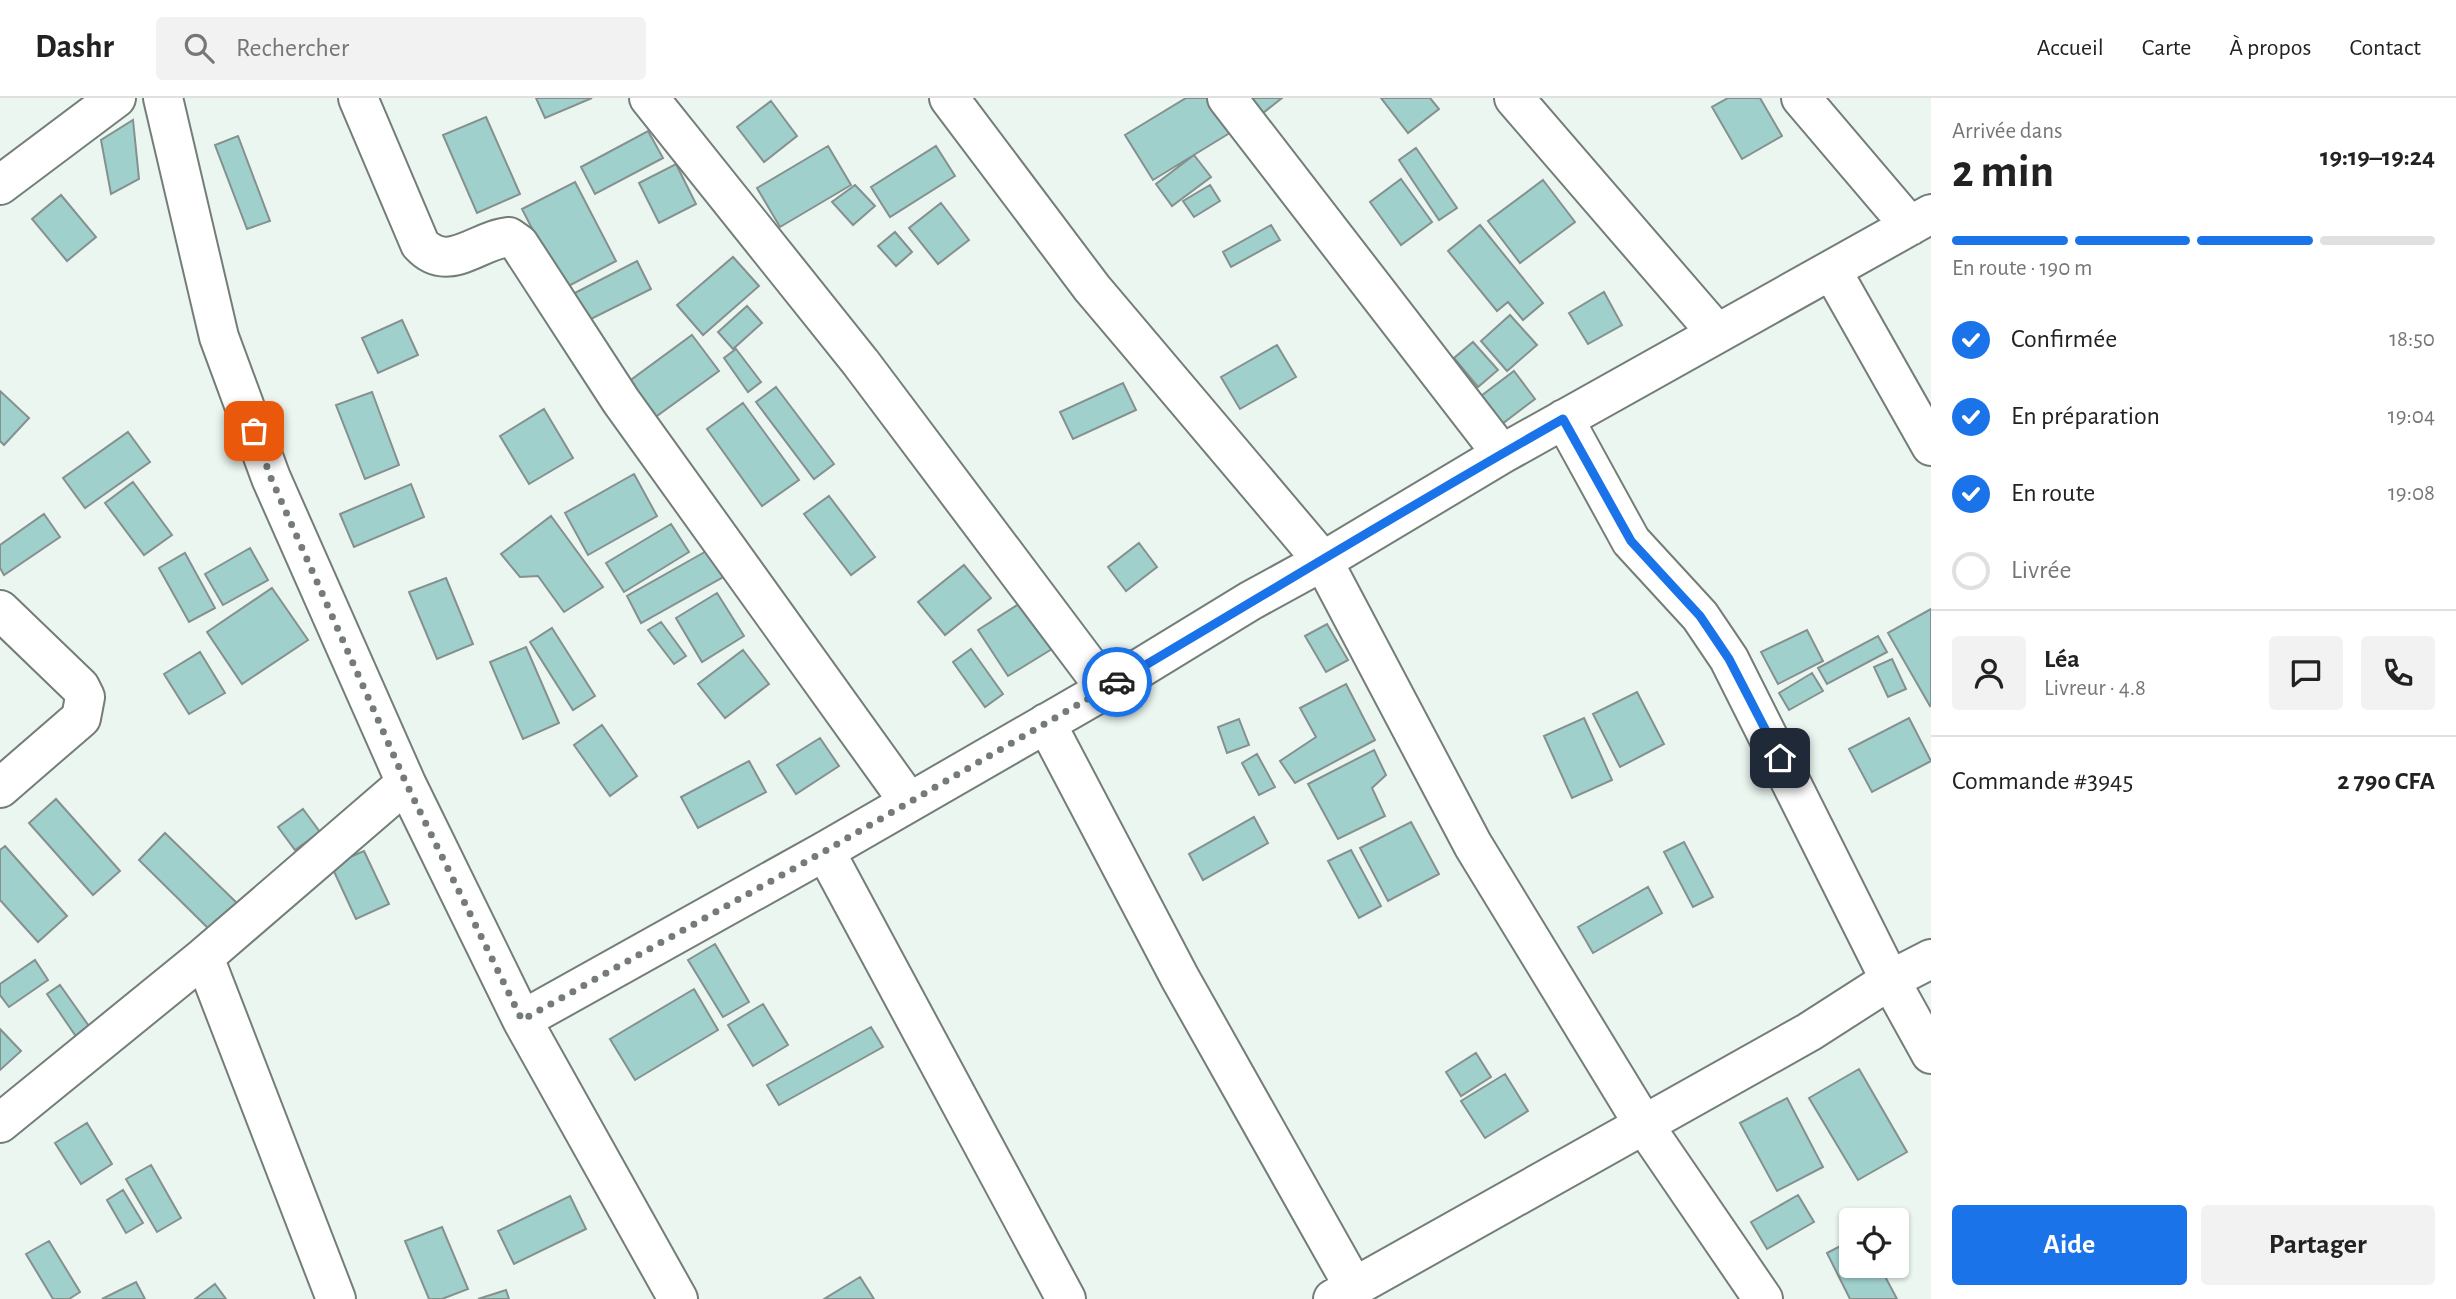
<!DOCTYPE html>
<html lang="fr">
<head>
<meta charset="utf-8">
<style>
  body { margin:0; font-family:"Alegreya Sans",sans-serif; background:#f2f2f2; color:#222; height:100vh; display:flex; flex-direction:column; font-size:26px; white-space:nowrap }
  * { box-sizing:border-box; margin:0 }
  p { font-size:23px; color:#767676 }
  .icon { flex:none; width:38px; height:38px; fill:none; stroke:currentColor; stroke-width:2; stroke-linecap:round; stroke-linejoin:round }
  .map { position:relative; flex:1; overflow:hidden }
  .sheet { display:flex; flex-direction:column; background:#fff; width:525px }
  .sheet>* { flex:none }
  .tools { position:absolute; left:1839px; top:1110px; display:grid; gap:14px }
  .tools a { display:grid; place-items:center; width:70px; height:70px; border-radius:7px; background:#fff; box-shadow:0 2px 5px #0004; font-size:35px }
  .pin { position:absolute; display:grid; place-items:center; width:60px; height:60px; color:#fff; margin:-30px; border-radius:14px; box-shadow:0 4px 10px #0006 }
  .courier { position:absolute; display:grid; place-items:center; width:70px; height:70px; margin:-35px; border:5px solid #1a73e8; border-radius:50%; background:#fff; color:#222; box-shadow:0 2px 9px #0007 }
  .head em { font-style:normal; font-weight:700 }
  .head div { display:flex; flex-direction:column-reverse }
  .head { display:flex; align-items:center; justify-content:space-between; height:119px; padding:0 21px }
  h1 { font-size:46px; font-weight:700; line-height:52px }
  .bar { display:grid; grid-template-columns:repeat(4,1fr); gap:10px 7px; align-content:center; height:84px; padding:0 21px }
  .bar i { height:9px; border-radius:5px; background:#e0e0e0 }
  .bar .active { background:#1a73e8 }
  .bar p { grid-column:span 4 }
  .line { display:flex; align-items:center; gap:18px; padding:0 21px; border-top:2px solid #e0e0e0 }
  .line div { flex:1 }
  .round { display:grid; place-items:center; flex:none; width:74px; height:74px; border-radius:7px; background:#f2f2f2 }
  ol { padding:0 21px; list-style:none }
  li { display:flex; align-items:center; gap:21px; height:77px }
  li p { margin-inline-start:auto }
  li .icon { padding:7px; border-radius:50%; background:#1a73e8; color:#fff; stroke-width:4 }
  li:last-child { color:#767676 }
  li i { width:38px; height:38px; border:4px solid #e0e0e0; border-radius:50% }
  .cta { display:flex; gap:14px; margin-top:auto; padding:14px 21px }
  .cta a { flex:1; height:80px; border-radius:7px; background:#1a73e8; color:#fff; font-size:28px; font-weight:700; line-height:80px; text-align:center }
  .cta a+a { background:#f2f2f2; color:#222 }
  header { display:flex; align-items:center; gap:42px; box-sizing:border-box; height:98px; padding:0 35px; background:#fff; border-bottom:2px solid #e0e0e0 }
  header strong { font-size:33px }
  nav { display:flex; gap:38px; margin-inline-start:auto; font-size:24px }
  .search { width:490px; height:63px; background:#f2f2f2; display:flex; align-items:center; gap:18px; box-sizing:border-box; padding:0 24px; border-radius:7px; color:#767676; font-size:26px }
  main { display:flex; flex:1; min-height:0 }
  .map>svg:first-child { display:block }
</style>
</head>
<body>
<header>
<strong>Dashr</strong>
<div class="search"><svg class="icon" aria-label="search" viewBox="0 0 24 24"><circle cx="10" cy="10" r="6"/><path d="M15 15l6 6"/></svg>Rechercher</div>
<nav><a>Accueil</a><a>Carte</a><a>À propos</a><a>Contact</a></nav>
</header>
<main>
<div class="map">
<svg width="1931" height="1201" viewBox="0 0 1931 1201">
  <rect width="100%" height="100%" fill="#ebf6f0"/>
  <path fill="#9fd0cc" stroke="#85908f" stroke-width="2" d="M 536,0 L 592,0 L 545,20 Z
    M 1186,0 L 1212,0 L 1233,33 L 1153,82 L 1125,37 Z
    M 1251,0 L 1282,0 L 1263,15 Z
    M 1381,0 L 1430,0 L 1439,11 L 1408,35 Z
    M 1728,0 L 1760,0 L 1782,38 L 1742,61 L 1712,9 Z
    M 771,3 L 797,38 L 764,64 L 737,29 Z
    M 486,19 L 520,96 L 477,115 L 443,37 Z
    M 133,22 L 139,81 L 111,96 L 101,42 Z
    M 648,33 L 663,60 L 595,96 L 581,69 Z
    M 238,38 L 270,123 L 247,131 L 215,47 Z
    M 828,48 L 851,87 L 780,129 L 757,90 Z
    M 936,48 L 955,78 L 890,119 L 871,89 Z
    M 1416,50 L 1457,110 L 1439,122 L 1399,62 Z
    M 1194,57 L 1211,79 L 1172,108 L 1156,86 Z
    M 676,66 L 696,106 L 659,125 L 639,85 Z
    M 1401,81 L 1432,124 L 1401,147 L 1370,104 Z
    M 1543,82 L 1575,124 L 1520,165 L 1488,123 Z
    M 575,84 L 616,163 L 563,191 L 522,111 Z
    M 855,87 L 875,108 L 853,127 L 832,104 Z
    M 1210,87 L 1220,103 L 1194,119 L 1183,103 Z
    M 61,97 L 96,139 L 67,163 L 32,121 Z
    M 941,105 L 969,142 L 938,166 L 909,130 Z
    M 1271,127 L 1280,142 L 1231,169 L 1223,154 Z
    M 1480,127 L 1543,205 L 1523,222 L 1508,204 L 1497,213 L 1448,153 Z
    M 895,134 L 912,154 L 896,168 L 878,148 Z
    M 733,159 L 759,188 L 703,237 L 677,207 Z
    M 637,163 L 651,191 L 581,226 L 567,199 Z
    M 1604,194 L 1622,227 L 1588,246 L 1569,215 Z
    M 747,208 L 762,225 L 733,251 L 718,234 Z
    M 1510,217 L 1537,247 L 1507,273 L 1481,243 Z
    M 402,222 L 418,257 L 378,275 L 362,240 Z
    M 692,237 L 719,273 L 654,320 L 628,284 Z
    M 1473,244 L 1498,272 L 1478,289 L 1454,260 Z
    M 1277,247 L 1296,279 L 1240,311 L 1221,279 Z
    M 736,251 L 761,284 L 748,294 L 724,260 Z
    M 1514,273 L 1535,301 L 1502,326 L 1481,298 Z
    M 1123,285 L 1136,312 L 1073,341 L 1060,314 Z
    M 776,289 L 834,366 L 814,381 L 756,304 Z
    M 0,293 L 29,320 L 4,347 L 0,343 Z
    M 372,294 L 399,367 L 365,381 L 336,307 Z
    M 743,305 L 799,382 L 762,408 L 707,331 Z
    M 544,311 L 573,360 L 529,386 L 500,338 Z
    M 128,334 L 150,364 L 85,410 L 63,380 Z
    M 634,376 L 657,418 L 588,457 L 565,415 Z
    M 133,384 L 172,437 L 144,457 L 105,405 Z
    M 411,386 L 424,419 L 354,449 L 340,416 Z
    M 829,398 L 875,459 L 851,477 L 804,416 Z
    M 44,416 L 60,439 L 4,477 L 0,470 L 0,447 Z
    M 551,418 L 603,489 L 564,514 L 538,478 L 520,479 L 501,456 Z
    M 671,426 L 689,454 L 624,494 L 606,465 Z
    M 1139,445 L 1157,469 L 1126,493 L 1108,469 Z
    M 250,450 L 268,482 L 223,507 L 205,476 Z
    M 710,451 L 725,478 L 641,525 L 627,498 Z
    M 185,455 L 215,510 L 189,524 L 159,470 Z
    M 964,467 L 991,500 L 945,537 L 918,504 Z
    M 446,480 L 473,546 L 437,561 L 409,494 Z
    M 272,490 L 308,542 L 242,586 L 207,534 Z
    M 717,495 L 744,538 L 702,564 L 676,520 Z
    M 1022,504 L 1052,551 L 1008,578 L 978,532 Z
    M 1931,511 L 1931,607 L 1930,608 L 1888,535 Z
    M 661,524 L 686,558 L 674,566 L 648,532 Z
    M 1327,526 L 1348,562 L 1326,574 L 1305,538 Z
    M 552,530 L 595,598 L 573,612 L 530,544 Z
    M 1807,532 L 1823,563 L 1778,586 L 1761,554 Z
    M 1878,538 L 1887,554 L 1827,586 L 1818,570 Z
    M 526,549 L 559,625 L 523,641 L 490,564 Z
    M 971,551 L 1003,596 L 985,609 L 953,564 Z
    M 743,552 L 769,586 L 725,620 L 698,586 Z
    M 200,554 L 225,595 L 189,616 L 164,576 Z
    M 1892,561 L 1906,591 L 1888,599 L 1874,569 Z
    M 1812,575 L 1823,593 L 1789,612 L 1779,595 Z
    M 1346,586 L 1375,642 L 1295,685 L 1280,663 L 1316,639 L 1300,610 Z
    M 1637,594 L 1664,646 L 1620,669 L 1593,616 Z
    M 1584,620 L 1612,682 L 1572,700 L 1544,638 Z
    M 1909,620 L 1931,663 L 1872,694 L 1849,651 Z
    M 1239,621 L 1249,647 L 1227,655 L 1218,629 Z
    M 602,627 L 637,678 L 610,698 L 574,647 Z
    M 820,640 L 839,668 L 796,696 L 777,667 Z
    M 1374,652 L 1386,677 L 1372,690 L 1385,718 L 1338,741 L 1308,686 Z
    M 1257,656 L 1275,689 L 1259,697 L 1242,665 Z
    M 749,663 L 766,694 L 698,730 L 681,699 Z
    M 56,701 L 120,773 L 93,797 L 29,725 Z
    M 303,711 L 320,734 L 295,752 L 278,729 Z
    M 1254,719 L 1268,745 L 1203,782 L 1189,756 Z
    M 1411,724 L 1439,776 L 1388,803 L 1360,750 Z
    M 165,735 L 240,808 L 213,835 L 139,762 Z
    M 1684,744 L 1713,799 L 1693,809 L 1664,754 Z
    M 5,748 L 67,818 L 38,844 L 0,802 L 0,752 Z
    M 1351,752 L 1381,808 L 1359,820 L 1328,763 Z
    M 364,753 L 389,806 L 356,821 L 331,767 Z
    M 1648,789 L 1662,815 L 1593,855 L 1578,829 Z
    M 715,846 L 749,904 L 723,919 L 688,862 Z
    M 35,862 L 48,882 L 9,909 L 0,897 L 0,886 Z
    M 60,887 L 91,931 L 77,940 L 47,896 Z
    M 694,891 L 718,932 L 635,982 L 610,941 Z
    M 763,906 L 788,947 L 753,968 L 728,927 Z
    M 871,929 L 883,949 L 779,1007 L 767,987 Z
    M 0,931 L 21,953 L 0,972 Z
    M 1476,955 L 1491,979 L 1461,998 L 1446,974 Z
    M 1859,971 L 1907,1054 L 1858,1082 L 1809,1000 Z
    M 1505,976 L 1528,1013 L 1485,1040 L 1461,1003 Z
    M 1787,1000 L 1823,1069 L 1777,1093 L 1740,1025 Z
    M 87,1025 L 112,1066 L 81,1086 L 55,1045 Z
    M 151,1067 L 181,1120 L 157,1134 L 126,1081 Z
    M 123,1092 L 143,1125 L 126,1135 L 107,1102 Z
    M 1798,1097 L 1814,1124 L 1767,1151 L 1751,1124 Z
    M 570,1098 L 586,1131 L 514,1166 L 498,1133 Z
    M 442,1129 L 468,1191 L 442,1201 L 429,1201 L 405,1143 Z
    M 1852,1142 L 1852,1167 L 1879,1167 L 1897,1201 L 1850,1201 L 1827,1155 Z
    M 49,1143 L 80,1194 L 69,1201 L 53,1201 L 26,1156 Z
    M 860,1179 L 874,1201 L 824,1201 Z
    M 136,1184 L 145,1201 L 102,1201 Z
    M 215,1186 L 226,1201 L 195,1201 Z
    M 506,1192 L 509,1201 L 478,1201 Z"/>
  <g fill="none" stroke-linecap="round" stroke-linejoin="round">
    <g stroke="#747d78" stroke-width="42">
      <path id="minor" d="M 163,0 L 219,239 L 271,380 L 406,685 L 522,922 L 678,1201
        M 358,0 L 420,146 C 448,177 477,142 509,139 L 519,146 L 621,303 L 909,704
        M 649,0 L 861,265 L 1106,591
        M 949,0 L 1092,190 L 1323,463 L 1473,747 L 1644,1027 L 1763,1201
        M 1227,0 L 1502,356
        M 1514,0 L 1716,234
        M 1801,0 L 1910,128
        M 0,87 L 116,0
        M 1832,173 L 1931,348
        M 1564,321 L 1631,443 L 1700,518 L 1729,561 L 1890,882 L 1931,956
        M 0,512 L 80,589 L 85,599 L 81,620 L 0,690
        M 1046,625 L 1180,880 L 1354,1189
        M 825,753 L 1066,1201
        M 522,922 L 825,753 L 1106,591 L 1250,503 L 1323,463 L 1502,356 L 1931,116
        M 0,1025 L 204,859
        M 336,1201 L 204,859 L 406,685
        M 1333,1201 L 1809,934 L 1890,882 L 1931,861"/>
    </g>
    <use href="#minor" stroke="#fff" stroke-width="38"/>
  </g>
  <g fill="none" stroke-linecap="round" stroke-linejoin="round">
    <path stroke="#757c78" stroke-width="7" stroke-dasharray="0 12.6" d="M 254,333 L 271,380 L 406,685 L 522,922 L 825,753 L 1117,584"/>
    <path stroke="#1a73e8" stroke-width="9" d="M 1117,584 C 1266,496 1413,406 1563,321 L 1631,443 L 1700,518 L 1729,561 L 1780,660"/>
  </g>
</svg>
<div class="tools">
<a><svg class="icon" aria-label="locate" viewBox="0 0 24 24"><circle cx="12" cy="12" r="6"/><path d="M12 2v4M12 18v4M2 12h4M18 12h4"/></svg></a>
</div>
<div class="pin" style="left:254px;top:333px;background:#ea580c"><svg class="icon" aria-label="bag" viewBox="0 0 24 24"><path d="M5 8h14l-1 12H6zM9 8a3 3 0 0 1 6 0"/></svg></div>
<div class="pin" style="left:1780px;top:660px;background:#1f2937"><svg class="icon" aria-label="home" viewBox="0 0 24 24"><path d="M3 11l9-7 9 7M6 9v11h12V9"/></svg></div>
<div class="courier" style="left:1117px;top:584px"><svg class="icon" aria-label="car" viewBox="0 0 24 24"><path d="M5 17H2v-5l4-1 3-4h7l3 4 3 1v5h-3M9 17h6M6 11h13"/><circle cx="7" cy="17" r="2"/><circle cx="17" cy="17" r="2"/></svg></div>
</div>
<section class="sheet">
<div class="head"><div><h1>2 min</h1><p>Arrivée dans</p></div><em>19:19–19:24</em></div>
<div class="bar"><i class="active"></i><i class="active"></i><i class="active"></i><i></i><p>En route · 190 m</p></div>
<ol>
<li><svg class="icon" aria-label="check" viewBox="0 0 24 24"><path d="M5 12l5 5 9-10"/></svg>Confirmée<p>18:50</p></li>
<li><svg class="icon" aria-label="check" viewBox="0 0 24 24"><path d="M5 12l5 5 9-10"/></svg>En préparation<p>19:04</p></li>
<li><svg class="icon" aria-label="check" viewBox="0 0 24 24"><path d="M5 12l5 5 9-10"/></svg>En route<p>19:08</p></li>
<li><i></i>Livrée</li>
</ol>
<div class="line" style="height:126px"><a class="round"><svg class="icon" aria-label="person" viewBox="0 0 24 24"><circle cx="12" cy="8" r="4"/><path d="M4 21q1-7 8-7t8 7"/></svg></a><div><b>Léa</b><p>Livreur · 4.8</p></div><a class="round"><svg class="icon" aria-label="chat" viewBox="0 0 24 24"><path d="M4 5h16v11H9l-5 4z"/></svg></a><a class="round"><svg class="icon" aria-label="phone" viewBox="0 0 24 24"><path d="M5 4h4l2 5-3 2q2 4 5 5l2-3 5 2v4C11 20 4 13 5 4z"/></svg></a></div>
<div class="line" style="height:91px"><div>Commande #3945</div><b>2 790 CFA</b></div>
<div class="cta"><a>Aide</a><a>Partager</a></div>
</section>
</main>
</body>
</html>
